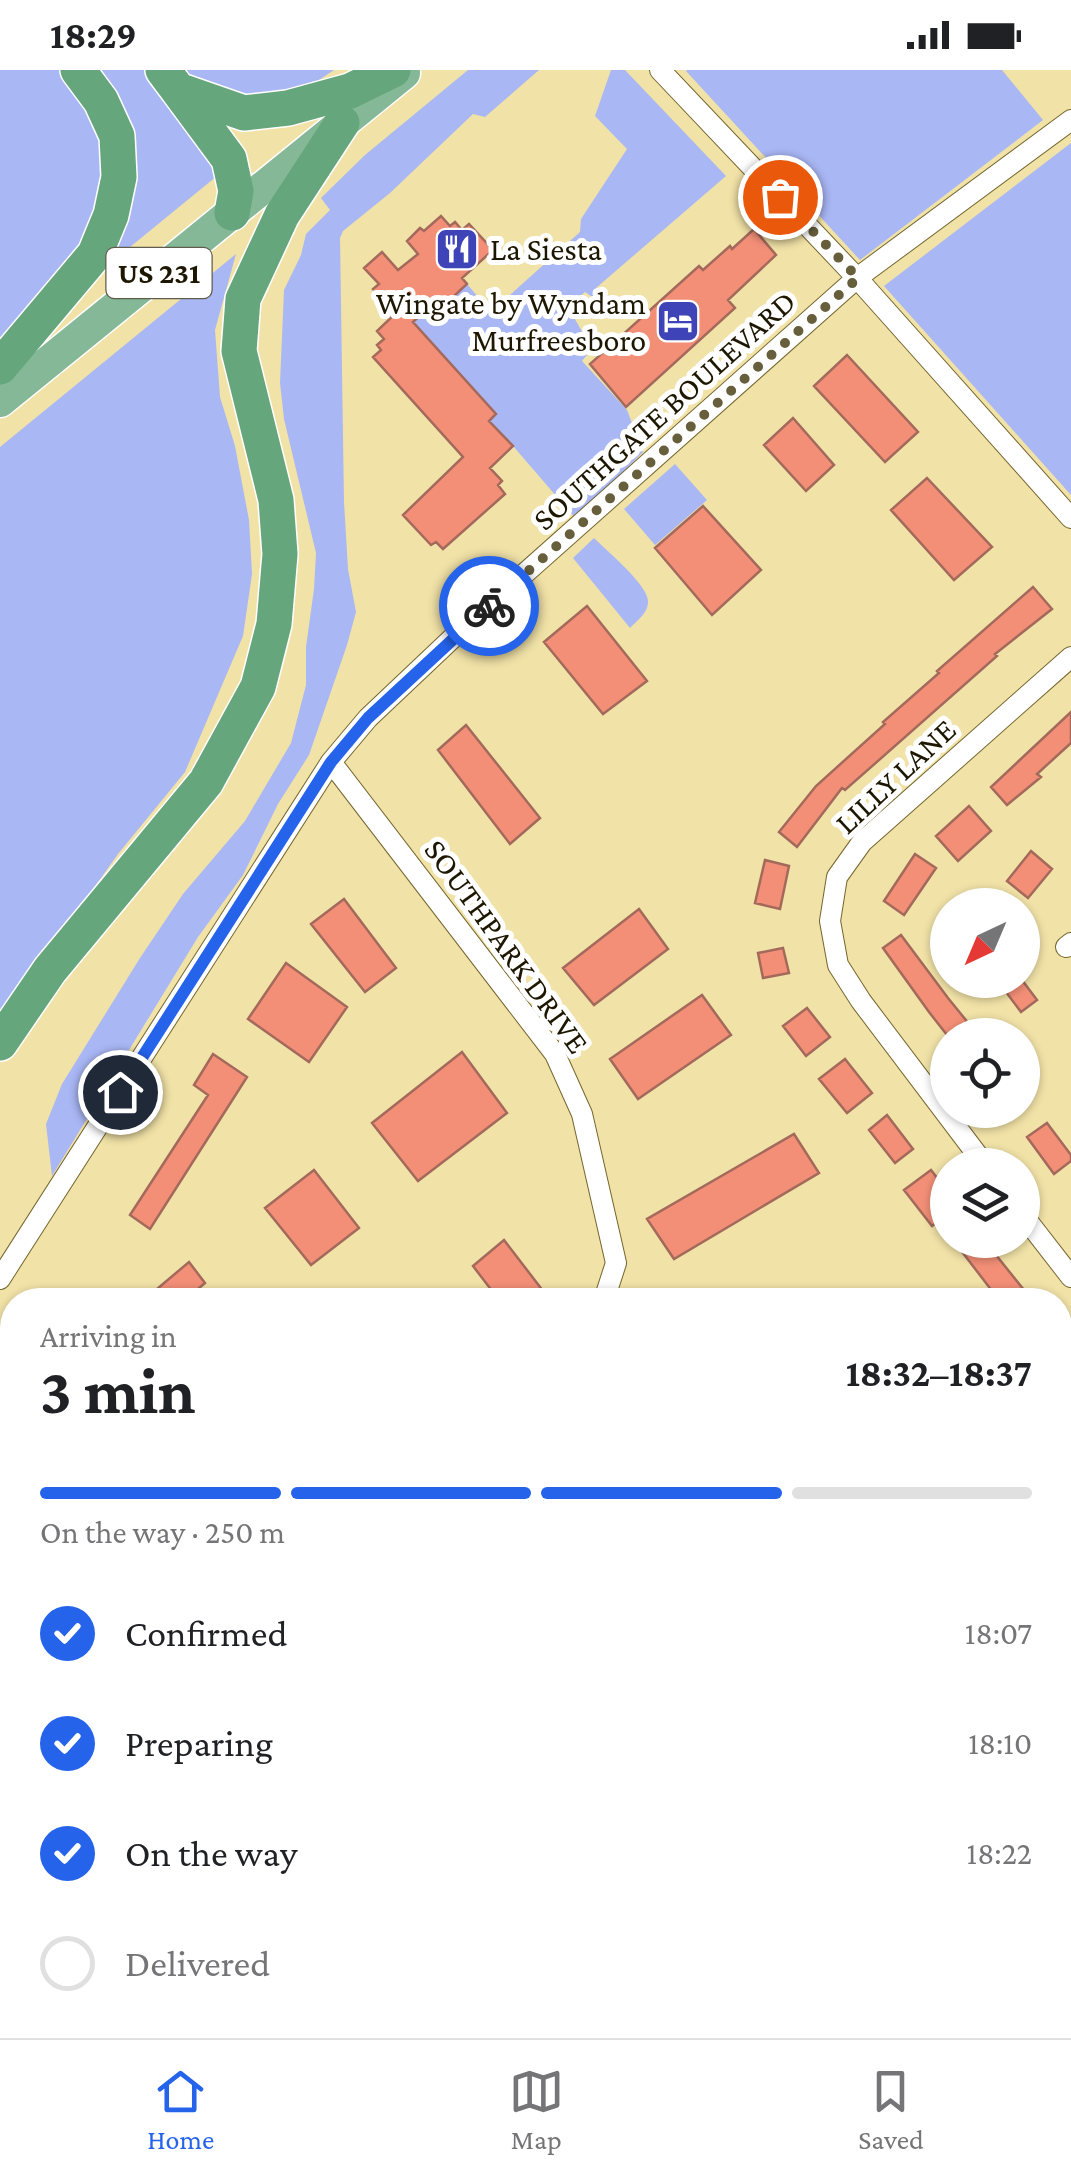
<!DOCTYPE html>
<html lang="en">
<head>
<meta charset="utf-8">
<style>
  body { margin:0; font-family:"Crimson Pro",serif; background:#f6f6f6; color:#202124; height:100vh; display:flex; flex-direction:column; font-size:38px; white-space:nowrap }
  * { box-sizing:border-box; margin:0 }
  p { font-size:32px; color:#757577 }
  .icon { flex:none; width:55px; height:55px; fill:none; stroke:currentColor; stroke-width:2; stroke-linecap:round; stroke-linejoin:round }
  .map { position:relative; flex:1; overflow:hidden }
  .panel { position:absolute; left:0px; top:1218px; width:1072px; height:752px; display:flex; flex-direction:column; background:#fff; border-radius:40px 40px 0 0; box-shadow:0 2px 8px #0004 }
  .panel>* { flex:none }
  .needle { width:65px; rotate:224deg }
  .buttons { position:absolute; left:930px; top:818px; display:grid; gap:20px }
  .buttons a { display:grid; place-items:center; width:110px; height:110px; border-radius:50%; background:#fff; box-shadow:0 2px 8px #0004; font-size:50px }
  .pin { position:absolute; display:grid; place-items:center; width:85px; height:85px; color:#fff; margin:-42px; border:5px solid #fff; border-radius:50%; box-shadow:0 2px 10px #0007 }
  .courier { position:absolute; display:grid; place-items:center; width:100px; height:100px; margin:-50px; border:8px solid #2563eb; border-radius:50%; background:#fff; color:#222; box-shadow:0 2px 12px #0007 }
  .overview em { font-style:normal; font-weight:700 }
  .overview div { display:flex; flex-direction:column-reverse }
  .overview { display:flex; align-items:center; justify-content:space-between; height:170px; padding:0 40px }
  h1 { font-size:65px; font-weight:700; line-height:75px }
  .bar { display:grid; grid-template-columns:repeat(4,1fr); gap:15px 10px; align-content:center; height:120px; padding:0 40px }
  .bar i { height:12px; border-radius:8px; background:#e0e0e0 }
  .bar .selected { background:#2563eb }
  .bar p { grid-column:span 4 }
  ol { padding:0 40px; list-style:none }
  li { display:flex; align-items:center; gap:30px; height:110px }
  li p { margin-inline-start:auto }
  li .icon { padding:10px; border-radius:50%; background:#2563eb; color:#fff; stroke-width:4 }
  li:last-child { color:#757577 }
  li i { width:55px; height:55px; border:5px solid #e0e0e0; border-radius:50% }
  .status { display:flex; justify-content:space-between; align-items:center; height:70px; padding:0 50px; background:#fff; direction:ltr }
  .status svg { height:28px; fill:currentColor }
  .dock { display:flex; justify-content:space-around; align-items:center; height:140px; border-top:2px solid #e0e0e0; background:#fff; font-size:28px; color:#757577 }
  .dock a { display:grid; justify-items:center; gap:5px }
  .dock .selected { color:#2563eb }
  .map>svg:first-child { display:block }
</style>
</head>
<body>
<div class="status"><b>18:29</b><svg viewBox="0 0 49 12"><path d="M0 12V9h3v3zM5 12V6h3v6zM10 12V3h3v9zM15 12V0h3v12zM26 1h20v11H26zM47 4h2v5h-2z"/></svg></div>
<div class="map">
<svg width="1071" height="1968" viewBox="0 0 1071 1968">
  <rect width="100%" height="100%" fill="#f1e2a7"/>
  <path fill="#a9b7f5" d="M 0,0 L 60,0 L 65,3 L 98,55 L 106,101 L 96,151 L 66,202 L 0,268 Z
    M 95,0 L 144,0 L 211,82 L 217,106 L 119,186 L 113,180 Z
    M 175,0 L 334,0 L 313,14 L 258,32 Z
    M 468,0 L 539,0 L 485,47 L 473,44 L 390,123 L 343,161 L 340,168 L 344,432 L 348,499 L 356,542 L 347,575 L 309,685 L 278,734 L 243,805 L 198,867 L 52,1106 L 46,1054 L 62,1014 L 140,888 L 183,824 L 245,751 L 291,673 L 306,615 L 306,577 L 314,519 L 316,483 L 284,349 L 280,313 L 284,220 L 301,185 L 306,164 L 330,140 L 321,128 L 365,85 Z
    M 611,0 L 625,0 L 726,106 L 596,218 L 620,246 L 585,222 L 568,237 L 592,279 L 582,291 L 627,340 L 643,382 L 576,449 L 513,376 L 486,353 L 495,344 L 413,252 L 430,236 L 437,242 L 467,214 L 491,242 L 580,162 L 581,149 L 627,79 L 595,46 Z
    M 687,0 L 1002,0 L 1043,50 L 860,190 L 686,1 Z
    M 1071,73 L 1071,425 L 884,216 Z
    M 236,184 L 215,260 L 220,327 L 235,376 L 249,450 L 252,504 L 243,566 L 185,702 L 118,784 L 0,950 L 0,377 Z
    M 675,394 L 707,430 L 655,475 L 624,439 Z
    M 594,468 C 606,480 648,515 648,531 C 649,542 637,551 630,558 L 573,488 Z"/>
  <path fill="#f38f77" stroke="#a36a5c" stroke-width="2.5" d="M 441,146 L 450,156 L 455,152 L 462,160 L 469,154 L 493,180 L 462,208 L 467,214 L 437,242 L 430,236 L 413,252 L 496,344 L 489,351 L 513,376 L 490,398 L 502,411 L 498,415 L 505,424 L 443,479 L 436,472 L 431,475 L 403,445 L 463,387 L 373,287 L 381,280 L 377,275 L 384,269 L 377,261 L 396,243 L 373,219 L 379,214 L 364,198 L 382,182 L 398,200 L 418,184 L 407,171 L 420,158 L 424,161 Z
    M 754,159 L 776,185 L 728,230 L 735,238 L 626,337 L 590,294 L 699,196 L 703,200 L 730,176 L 732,179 Z
    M 847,285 L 918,362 L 885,392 L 814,316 Z
    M 793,348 L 834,395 L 806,421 L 764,375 Z
    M 927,408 L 992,477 L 954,510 L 891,440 Z
    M 703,436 L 761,500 L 712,545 L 655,478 Z
    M 1033,517 L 1052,539 L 995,584 L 997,586 L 845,720 L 842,718 L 797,777 L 779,762 L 816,716 L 885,654 L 883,652 L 939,603 L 937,601 Z
    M 587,536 L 647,611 L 603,644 L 544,572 Z
    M 1071,642 L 1071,673 L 1037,704 L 1041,707 L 1007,735 L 991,717 Z
    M 466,655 L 540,748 L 510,774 L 438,680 Z
    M 969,736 L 991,761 L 958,791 L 936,766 Z
    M 1031,781 L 1052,799 L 1028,828 L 1007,811 Z
    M 915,784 L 936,798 L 904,845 L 884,831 Z
    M 765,790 L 789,796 L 780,839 L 755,833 Z
    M 344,829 L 396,898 L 365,922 L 311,854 Z
    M 639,839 L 668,879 L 594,935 L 563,898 Z
    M 901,865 L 948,928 L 978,965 L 947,965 L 929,942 L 883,878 Z
    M 783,878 L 789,903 L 763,908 L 758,883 Z
    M 286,893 L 347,937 L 309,992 L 248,949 Z
    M 997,910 L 1022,910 L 1037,930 L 1021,942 Z
    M 702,925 L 731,965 L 638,1029 L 610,989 Z
    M 807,938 L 830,967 L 806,986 L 783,956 Z
    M 462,982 L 507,1043 L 418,1111 L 372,1053 Z
    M 213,984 L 247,1007 L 150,1159 L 130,1145 L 208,1025 L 194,1015 Z
    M 845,989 L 872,1023 L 847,1043 L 819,1009 Z
    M 887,1045 L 913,1079 L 895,1093 L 869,1060 Z
    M 1047,1053 L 1071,1085 L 1071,1091 L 1054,1104 L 1027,1067 Z
    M 794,1064 L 819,1103 L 674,1189 L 647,1149 Z
    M 314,1100 L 359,1158 L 311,1195 L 265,1138 Z
    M 931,1100 L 948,1122 L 948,1144 L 932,1156 L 904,1120 Z
    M 504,1170 L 550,1230 L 499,1230 L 473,1196 Z
    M 953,1170 L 984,1170 L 1032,1230 L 999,1230 Z
    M 189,1192 L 205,1213 L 185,1230 L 144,1230 Z
    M 0,1919 L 12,1933 L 12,1968 L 0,1968 Z"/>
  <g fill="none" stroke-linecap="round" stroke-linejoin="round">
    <g stroke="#74662e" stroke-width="22">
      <path id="minor" d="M 660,0 L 857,208 L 1071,448
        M 331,692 L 555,984 L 582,1044 L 616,1193 L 604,1230
        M 1066,877 L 1071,873
        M 985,1095 L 861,931 L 838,895 L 830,851 L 837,807 L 862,772 L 1071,587
        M 1022,1144 L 1071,1207
        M 0,1209 L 331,692 L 368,648 L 460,561 L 857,208 L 1071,50
        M 0,1707 L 12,1703
        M 1060,1762 L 1071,1753
        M 948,1958 L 957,1968
        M 809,1968 L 822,1958"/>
    </g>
    <g stroke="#fff" stroke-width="35">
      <path id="trunk" d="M 0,331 L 404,3"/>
    </g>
    <g stroke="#fff" stroke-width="38">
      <path id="motorway" d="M 163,0 L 178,20 L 244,43 L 288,38 L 350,21 L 393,0
        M 178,20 L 229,89 L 236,121 L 232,143
        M 0,297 L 95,184 L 111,145 L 119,107 L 117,66 L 101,31 L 78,0
        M 0,973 L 50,900 L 206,712 L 258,617 L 274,554 L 280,484 L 276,430 L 239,281 L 243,229 L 282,145 L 342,53"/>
    </g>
    <use href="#minor" stroke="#fff" stroke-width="20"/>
    <use href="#trunk" stroke="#84b896" stroke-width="32"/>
    <use href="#motorway" stroke="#65a67c" stroke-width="35"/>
  </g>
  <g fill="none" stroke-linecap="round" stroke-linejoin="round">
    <path stroke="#675e3c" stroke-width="10" stroke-dasharray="0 18" d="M 489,536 L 858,208 L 780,127"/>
    <path stroke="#2563eb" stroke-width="12" d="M 120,1022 L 331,692 L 368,648 L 489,536"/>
  </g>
  <defs>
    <g id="restaurant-square" transform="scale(2.25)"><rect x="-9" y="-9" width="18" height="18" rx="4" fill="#3e43b7" stroke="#fff"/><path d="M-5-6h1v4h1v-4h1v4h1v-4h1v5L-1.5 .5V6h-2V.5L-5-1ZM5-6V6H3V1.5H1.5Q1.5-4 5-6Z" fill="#fff"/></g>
    <g id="hotel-square" transform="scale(2.25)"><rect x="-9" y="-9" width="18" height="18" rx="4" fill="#3e43b7" stroke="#fff"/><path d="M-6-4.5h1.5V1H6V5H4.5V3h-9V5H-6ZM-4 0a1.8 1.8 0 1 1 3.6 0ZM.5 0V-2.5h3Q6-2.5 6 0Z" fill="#fff"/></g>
  </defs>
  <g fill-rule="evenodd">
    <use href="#restaurant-square" x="457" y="179"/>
    <use href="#hotel-square" x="678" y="251"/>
  </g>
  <g text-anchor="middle" stroke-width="10" stroke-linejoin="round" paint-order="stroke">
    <rect fill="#fff" stroke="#615d4e" stroke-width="2.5" x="106.5" y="178" width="105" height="50" rx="8"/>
    <g font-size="30" font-weight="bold" fill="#1d1702">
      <text x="159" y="213">US 231</text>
    </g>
    <g font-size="32" fill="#1d1702" stroke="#fff" text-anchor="start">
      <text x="490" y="190">La Siesta</text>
      <text x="646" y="244" text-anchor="end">Wingate by Wyndam<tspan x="646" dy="37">Murfreesboro</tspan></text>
    </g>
    <g font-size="32" fill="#1d1702" stroke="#fff">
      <text transform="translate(664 340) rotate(-42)" y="11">SOUTHGATE BOULEVARD</text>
      <text transform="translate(895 706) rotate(-43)" y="11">LILLY LANE</text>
      <text transform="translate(507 876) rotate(54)" y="11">SOUTHPARK DRIVE</text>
    </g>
  </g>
</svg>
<div class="buttons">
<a><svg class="needle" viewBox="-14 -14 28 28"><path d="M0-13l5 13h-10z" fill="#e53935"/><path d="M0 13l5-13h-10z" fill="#757577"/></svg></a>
<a><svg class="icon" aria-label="locate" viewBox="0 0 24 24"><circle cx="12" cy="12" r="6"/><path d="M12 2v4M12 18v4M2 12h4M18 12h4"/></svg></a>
<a><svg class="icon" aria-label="layers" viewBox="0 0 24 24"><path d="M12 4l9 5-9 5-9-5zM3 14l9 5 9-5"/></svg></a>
</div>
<div class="pin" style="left:780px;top:127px;background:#ea580c"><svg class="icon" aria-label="bag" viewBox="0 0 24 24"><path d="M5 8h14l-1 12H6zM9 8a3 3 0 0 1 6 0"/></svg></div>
<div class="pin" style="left:120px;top:1022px;background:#1f2937"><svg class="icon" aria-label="home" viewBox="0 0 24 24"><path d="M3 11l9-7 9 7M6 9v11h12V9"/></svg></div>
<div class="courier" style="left:489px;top:536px"><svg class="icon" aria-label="bike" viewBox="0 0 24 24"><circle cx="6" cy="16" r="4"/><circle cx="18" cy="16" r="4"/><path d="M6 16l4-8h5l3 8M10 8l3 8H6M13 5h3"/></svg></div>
<section class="panel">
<div class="overview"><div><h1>3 min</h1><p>Arriving in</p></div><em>18:32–18:37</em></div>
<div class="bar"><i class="selected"></i><i class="selected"></i><i class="selected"></i><i></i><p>On the way · 250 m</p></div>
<ol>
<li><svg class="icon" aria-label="check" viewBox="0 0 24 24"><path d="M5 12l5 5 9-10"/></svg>Confirmed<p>18:07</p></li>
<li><svg class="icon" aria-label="check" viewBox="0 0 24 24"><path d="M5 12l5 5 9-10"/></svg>Preparing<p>18:10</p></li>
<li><svg class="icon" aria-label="check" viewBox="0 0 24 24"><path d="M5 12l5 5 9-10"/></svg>On the way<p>18:22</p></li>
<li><i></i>Delivered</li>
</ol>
</section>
</div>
<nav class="dock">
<a class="selected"><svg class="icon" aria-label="home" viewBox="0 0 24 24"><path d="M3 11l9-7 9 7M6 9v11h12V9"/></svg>Home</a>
<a><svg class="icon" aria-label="map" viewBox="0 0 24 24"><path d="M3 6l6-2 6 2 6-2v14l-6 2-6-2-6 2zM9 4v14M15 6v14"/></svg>Map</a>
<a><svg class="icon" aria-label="saved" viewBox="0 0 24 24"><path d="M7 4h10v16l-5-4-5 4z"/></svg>Saved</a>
</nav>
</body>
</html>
